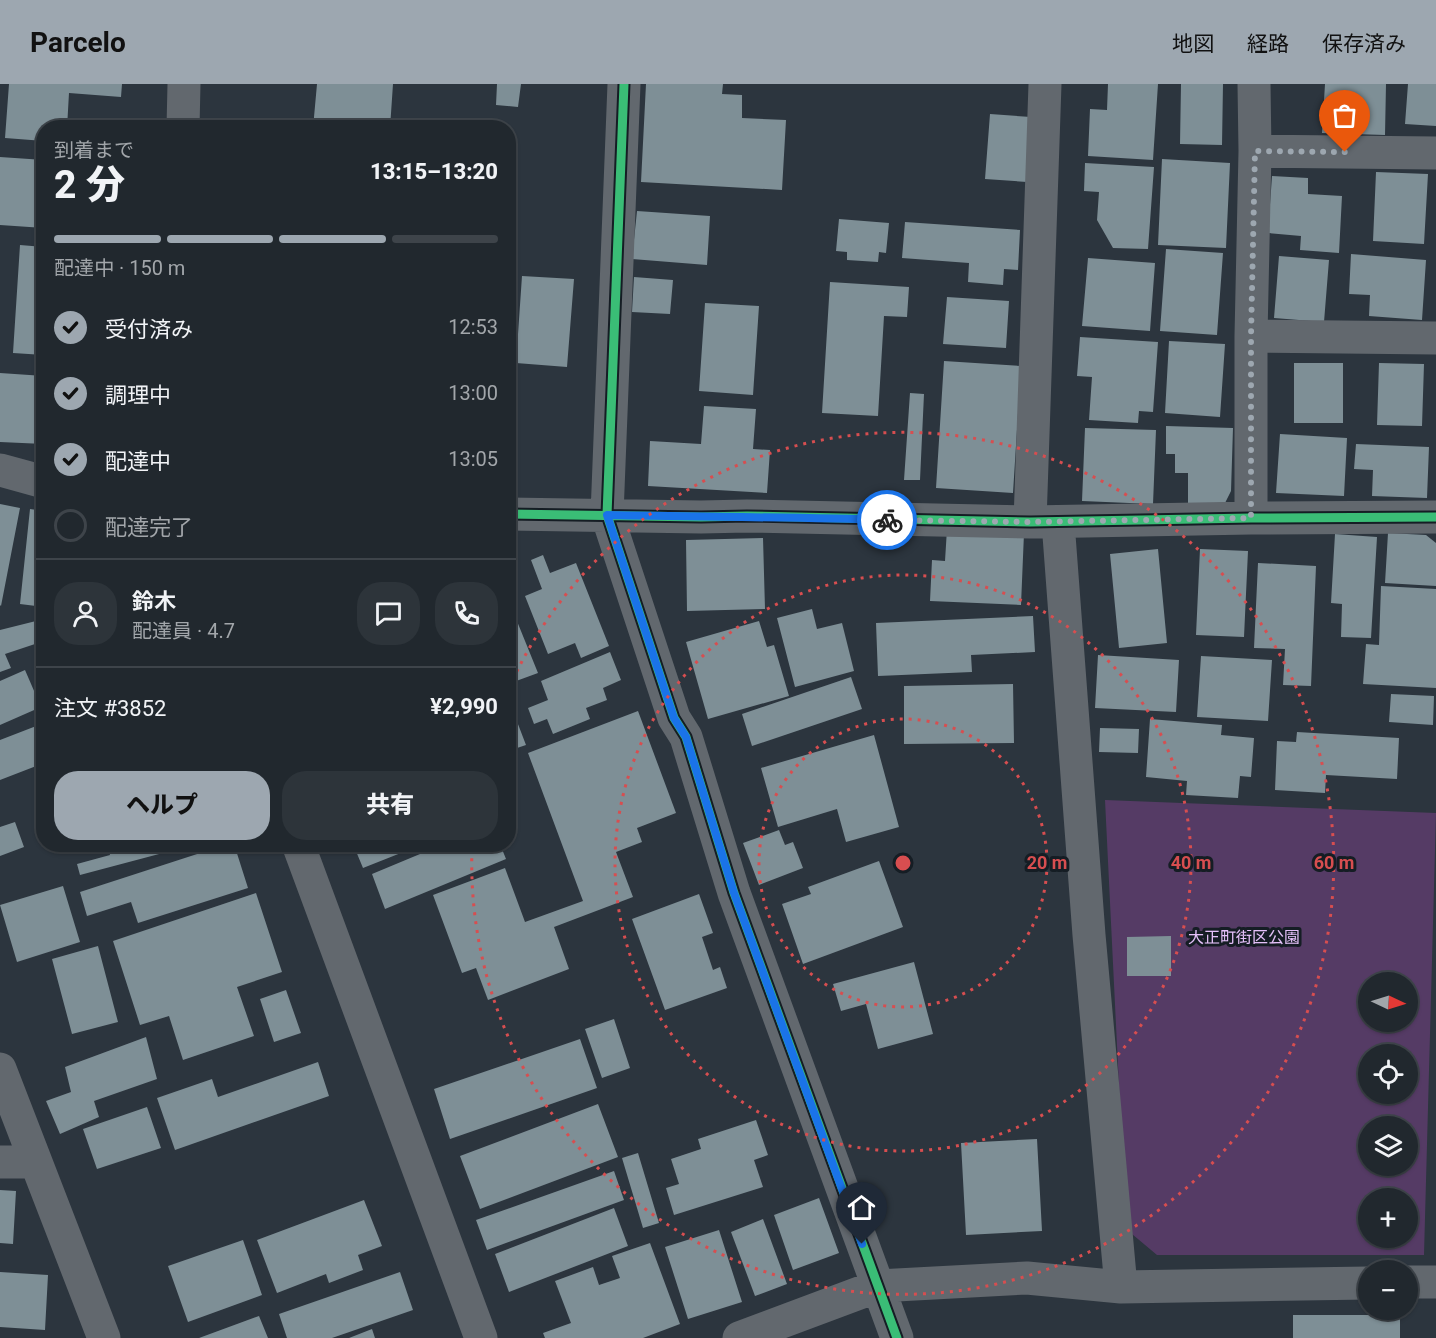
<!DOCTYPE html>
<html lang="ja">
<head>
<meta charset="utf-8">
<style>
  body { margin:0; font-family:Roboto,"Noto Sans JP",sans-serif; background:#2d343a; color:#f1f3f6; height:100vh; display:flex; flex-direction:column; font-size:22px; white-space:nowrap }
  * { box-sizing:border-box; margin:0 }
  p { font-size:20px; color:#a2a6aa }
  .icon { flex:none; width:33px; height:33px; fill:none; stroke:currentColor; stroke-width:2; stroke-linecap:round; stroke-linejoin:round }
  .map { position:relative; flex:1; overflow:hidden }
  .panel { position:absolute; left:36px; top:36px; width:480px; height:732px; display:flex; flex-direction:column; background:#21282e; border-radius:24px; box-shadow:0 2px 4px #0004,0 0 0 2px #3e444a }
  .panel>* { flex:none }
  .needle { width:39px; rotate:94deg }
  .tools { position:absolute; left:1358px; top:888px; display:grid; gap:12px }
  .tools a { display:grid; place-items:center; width:60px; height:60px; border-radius:50%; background:#21282e; box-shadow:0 2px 4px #0004,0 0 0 2px #3e444a; font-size:30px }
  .pin { position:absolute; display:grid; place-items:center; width:51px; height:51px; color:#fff; margin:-62px -26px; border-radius:50% 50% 50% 0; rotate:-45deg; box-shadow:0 0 6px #0007 }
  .pin .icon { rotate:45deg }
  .courier { position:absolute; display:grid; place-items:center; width:60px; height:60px; margin:-30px; border:4px solid #1a73e8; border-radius:50%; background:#fff; color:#222; box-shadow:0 2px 8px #0007 }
  .headline em { font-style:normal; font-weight:800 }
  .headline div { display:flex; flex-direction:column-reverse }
  .headline { display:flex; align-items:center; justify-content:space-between; height:102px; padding:0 18px }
  h1 { font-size:39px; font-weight:800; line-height:45px }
  .bar { display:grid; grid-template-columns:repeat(4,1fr); gap:9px 6px; align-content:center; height:72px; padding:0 18px }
  .bar i { height:8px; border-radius:4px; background:#3e444a }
  .bar .current { background:#9da7b0 }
  .bar p { grid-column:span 4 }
  .line { display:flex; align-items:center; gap:15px; padding:0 18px; border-top:2px solid #3e444a }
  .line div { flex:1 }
  .round { display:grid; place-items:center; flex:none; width:63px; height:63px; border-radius:24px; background:#2d343a }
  ol { padding:0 18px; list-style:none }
  li { display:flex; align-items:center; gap:18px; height:66px }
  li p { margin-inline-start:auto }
  li .icon { padding:6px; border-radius:50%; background:#9da7b0; color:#111; stroke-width:4 }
  li:last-child { color:#a2a6aa }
  li i { width:33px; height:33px; border:3px solid #3e444a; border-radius:50% }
  .button { display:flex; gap:12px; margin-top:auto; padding:12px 18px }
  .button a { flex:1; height:69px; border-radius:24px; background:#9da7b0; color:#111; font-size:24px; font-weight:800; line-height:69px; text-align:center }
  .button a+a { background:#2d343a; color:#f1f3f6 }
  header { display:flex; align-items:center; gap:36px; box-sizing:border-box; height:84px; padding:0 30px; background:#9da7b0; color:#111 }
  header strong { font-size:28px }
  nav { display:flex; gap:33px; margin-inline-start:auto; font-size:21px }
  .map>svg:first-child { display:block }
</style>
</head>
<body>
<header>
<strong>Parcelo</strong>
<nav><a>地図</a><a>経路</a><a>保存済み</a></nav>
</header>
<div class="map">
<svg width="1436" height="1254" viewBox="0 0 1436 1254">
  <rect width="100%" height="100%" fill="#2c353e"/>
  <path fill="#553b65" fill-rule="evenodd" d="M 1105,716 L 1436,729 L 1424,1171 L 1157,1171 L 1126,1145 ZM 1368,898 L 1407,898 L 1407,938 L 1368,938 ZM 1368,970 L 1407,970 L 1407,1010 L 1368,1010 ZM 1368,1042 L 1407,1042 L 1407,1082 L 1368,1082 ZM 1368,1114 L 1407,1114 L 1407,1154 L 1368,1154 Z"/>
  <path fill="#7e8f96" d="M 9,0 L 122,0 L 121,13 L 69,9 L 67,44 L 44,44 L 44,57 L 5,54 Z
    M 317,0 L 393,0 L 390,44 L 313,44 Z
    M 497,0 L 521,0 L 518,23 L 496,21 Z
    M 646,0 L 723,0 L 722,10 L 742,11 L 742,34 L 786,36 L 782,106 L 641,98 Z
    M 1108,0 L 1158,0 L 1153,76 L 1088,72 L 1090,25 L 1107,26 Z
    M 1181,0 L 1223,0 L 1222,61 L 1180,60 Z
    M 1325,0 L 1386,0 L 1385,51 L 1322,49 Z
    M 1408,0 L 1436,0 L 1436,42 L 1405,40 Z
    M 990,30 L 1031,33 L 1027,98 L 985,95 Z
    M 0,73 L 44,76 L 44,144 L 0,141 Z
    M 1162,75 L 1230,79 L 1226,164 L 1158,161 Z
    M 1085,79 L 1154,83 L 1148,165 L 1113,164 L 1097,136 L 1099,108 L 1084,107 Z
    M 1376,88 L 1428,90 L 1424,160 L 1373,157 Z
    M 1272,92 L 1308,94 L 1308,110 L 1342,112 L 1339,169 L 1300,166 L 1301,152 L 1268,149 Z
    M 637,127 L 710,132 L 707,181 L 632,175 Z
    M 839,135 L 889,139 L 886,169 L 879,168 L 878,178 L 847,176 L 847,168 L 836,167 Z
    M 905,138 L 1020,146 L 1018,186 L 1004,185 L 1003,201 L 968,198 L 969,179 L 902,174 Z
    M 20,161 L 44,163 L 44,271 L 13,269 Z
    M 1166,165 L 1223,169 L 1217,251 L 1160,247 Z
    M 1351,170 L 1426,176 L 1422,236 L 1369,232 L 1370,211 L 1349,210 Z
    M 1279,172 L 1329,176 L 1324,238 L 1274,234 Z
    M 1088,174 L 1155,179 L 1150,247 L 1082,242 Z
    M 522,192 L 574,195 L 567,283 L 516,279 Z
    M 634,193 L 673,196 L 670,230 L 632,228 Z
    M 830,198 L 909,203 L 907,233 L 884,232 L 878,332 L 822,329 Z
    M 947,213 L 1009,217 L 1006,264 L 943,260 Z
    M 705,219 L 759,222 L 753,311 L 699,307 Z
    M 1080,253 L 1158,258 L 1153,328 L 1139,327 L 1138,339 L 1089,336 L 1092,293 L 1077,292 Z
    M 1169,257 L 1225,260 L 1220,333 L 1165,329 Z
    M 944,277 L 1021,282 L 1013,409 L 936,404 Z
    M 1294,279 L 1343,279 L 1343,339 L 1294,339 Z
    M 1379,279 L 1424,280 L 1422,342 L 1377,341 Z
    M 0,289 L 44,292 L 44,360 L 0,358 Z
    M 910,309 L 924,310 L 920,396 L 904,396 Z
    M 704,322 L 756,325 L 753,365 L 770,366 L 767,409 L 648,402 L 650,357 L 701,360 Z
    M 1166,342 L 1233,344 L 1231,407 L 1224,421 L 1188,420 L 1188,389 L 1175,389 L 1175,370 L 1166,370 Z
    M 1085,344 L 1156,346 L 1153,420 L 1082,417 Z
    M 1280,350 L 1347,354 L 1344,412 L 1276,409 Z
    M 1356,360 L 1429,363 L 1427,414 L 1372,412 L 1373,386 L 1354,385 Z
    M 0,420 L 20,424 L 1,522 L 0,521 Z
    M 30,425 L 44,427 L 44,523 L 20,520 Z
    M 947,445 L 1024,449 L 1021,521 L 930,517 L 932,476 L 945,477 Z
    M 1388,449 L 1426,451 L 1436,459 L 1436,502 L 1385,499 Z
    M 1335,450 L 1377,453 L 1371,554 L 1341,553 L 1342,520 L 1331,519 Z
    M 763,454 L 765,525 L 687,527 L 686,456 Z
    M 1158,465 L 1167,559 L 1119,564 L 1110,470 Z
    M 1200,465 L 1248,467 L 1244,553 L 1196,551 Z
    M 543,471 L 550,489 L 576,479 L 609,562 L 581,574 L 575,559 L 548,570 L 525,512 L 542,505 L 531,476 Z
    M 1258,479 L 1316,482 L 1311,602 L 1283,601 L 1285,565 L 1254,564 Z
    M 1381,502 L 1436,505 L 1436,604 L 1363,600 L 1366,560 L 1379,561 Z
    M 508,515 L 538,589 L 508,600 Z
    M 812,525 L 817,545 L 842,539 L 854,587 L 795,603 L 777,534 Z
    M 1033,532 L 1035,568 L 971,571 L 972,588 L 878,592 L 876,539 Z
    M 44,535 L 44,557 L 5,570 L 11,584 L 0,588 L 0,546 Z
    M 759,537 L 767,563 L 774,561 L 789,612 L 708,635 L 686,558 Z
    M 610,568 L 621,596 L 603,604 L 607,616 L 586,624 L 590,635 L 553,650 L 547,635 L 534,640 L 528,624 L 548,616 L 541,597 Z
    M 1098,571 L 1179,576 L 1176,628 L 1095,624 Z
    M 1201,572 L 1272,576 L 1268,637 L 1197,633 Z
    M 25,586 L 41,623 L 0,641 L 0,597 Z
    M 851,593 L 862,625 L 752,662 L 742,630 Z
    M 1013,600 L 1014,659 L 904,660 L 904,602 Z
    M 1391,610 L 1434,612 L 1433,641 L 1389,638 Z
    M 508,614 L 526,661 L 508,667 Z
    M 638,627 L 676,729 L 637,744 L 642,758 L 616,768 L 633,813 L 554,843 L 569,885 L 488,916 L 476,884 L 462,889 L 433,811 L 505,784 L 525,838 L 583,817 L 528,669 Z
    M 1150,635 L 1222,641 L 1221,651 L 1254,654 L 1251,693 L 1240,692 L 1238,714 L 1186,711 L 1187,697 L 1146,693 Z
    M 44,639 L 44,679 L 0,696 L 0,656 Z
    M 1100,644 L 1139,645 L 1138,669 L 1099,668 Z
    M 1297,648 L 1399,654 L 1397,695 L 1326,691 L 1325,709 L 1275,706 L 1277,657 L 1296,658 Z
    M 874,651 L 899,743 L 846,758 L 837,725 L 778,743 L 761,684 Z
    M 15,738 L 24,763 L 0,772 L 0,743 Z
    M 779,746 L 785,761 L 793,758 L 803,784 L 759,801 L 743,759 Z
    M 107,760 L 193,760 L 193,761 L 80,791 L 77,780 L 110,771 Z
    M 228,760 L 234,760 L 248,804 L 138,839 L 131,818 L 87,832 L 80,808 Z
    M 353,760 L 421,760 L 421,761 L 363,784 Z
    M 444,760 L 500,760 L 506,775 L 385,825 L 372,790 Z
    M 879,777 L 903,843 L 803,880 L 782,820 L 811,810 L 808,803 Z
    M 63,802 L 80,858 L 17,878 L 0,821 Z
    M 256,809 L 282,888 L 237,903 L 254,952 L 183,976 L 169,932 L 140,941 L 113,857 Z
    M 699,810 L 713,849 L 702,853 L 713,886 L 720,883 L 727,904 L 665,926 L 632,835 Z
    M 1171,852 L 1171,892 L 1127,892 L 1127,853 Z
    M 98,862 L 118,938 L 72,950 L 52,875 Z
    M 914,878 L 933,950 L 878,965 L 866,920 L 841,927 L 833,900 Z
    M 286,906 L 301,949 L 274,958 L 260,915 Z
    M 614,935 L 630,984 L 602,994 L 585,945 Z
    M 146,953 L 157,995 L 94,1017 L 99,1033 L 60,1050 L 46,1017 L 71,1008 L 65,983 Z
    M 580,955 L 597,1004 L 450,1055 L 434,1005 Z
    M 318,978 L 329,1012 L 175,1066 L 157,1014 L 212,995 L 218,1013 Z
    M 598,1020 L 618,1073 L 480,1125 L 460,1072 Z
    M 147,1023 L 161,1064 L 97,1085 L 83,1045 Z
    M 756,1036 L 768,1071 L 754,1076 L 763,1103 L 674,1131 L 666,1104 L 679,1100 L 671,1075 L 701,1065 L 698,1055 Z
    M 1037,1055 L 1042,1147 L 966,1151 L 961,1059 Z
    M 638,1069 L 659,1139 L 643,1144 L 622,1074 Z
    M 614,1087 L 624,1116 L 487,1166 L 476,1136 Z
    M 0,1106 L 16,1107 L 13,1160 L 0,1159 Z
    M 819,1114 L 839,1169 L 793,1186 L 774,1131 Z
    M 364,1116 L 382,1162 L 358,1171 L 363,1186 L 329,1199 L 326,1190 L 277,1209 L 257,1156 Z
    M 614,1124 L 628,1162 L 509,1208 L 495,1170 Z
    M 763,1135 L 787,1200 L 755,1212 L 731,1148 Z
    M 719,1146 L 742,1218 L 688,1235 L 665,1163 Z
    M 243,1156 L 262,1211 L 188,1238 L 168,1182 Z
    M 650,1159 L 680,1240 L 643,1254 L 545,1254 L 543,1249 L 571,1239 L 555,1197 L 593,1183 L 599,1201 L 620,1194 L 612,1172 Z
    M 0,1188 L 48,1191 L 45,1246 L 0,1243 Z
    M 400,1188 L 413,1226 L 332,1254 L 287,1254 L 279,1230 Z
    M 1293,1231 L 1400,1231 L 1400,1254 L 1293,1254 Z
    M 259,1232 L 268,1254 L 199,1254 Z
    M 372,1245 L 375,1254 L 349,1254 Z"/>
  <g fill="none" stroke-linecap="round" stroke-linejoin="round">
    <path stroke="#62686e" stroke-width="33" d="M 624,0 L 607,431 L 674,634 L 686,653 L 734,809 L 897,1254
      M 1254,0 L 1255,67 L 1436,69
      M 183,44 L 184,0
      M 1251,252 L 1436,254
      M 0,386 L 44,398
      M 508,430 L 701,433 L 747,432 L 1030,438 L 1251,434 L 1436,433
      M 1251,434 L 1251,252 L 1255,67
      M 1030,438 L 1045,0
      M 1058,438 L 1089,851 L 1121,1203
      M 298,760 L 481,1254
      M 0,985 L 104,1254
      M 0,1078 L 35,1078
      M 1407,1198 L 1436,1198
      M 739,1254 L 878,1202 L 1027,1194 L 1121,1203 L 1368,1199"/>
    <g stroke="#151d24" stroke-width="13">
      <path id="cycleway" d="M 624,0 L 607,431 L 674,634 L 686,653 L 734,809 L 897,1254
        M 508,430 L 701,433 L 747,432 L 1030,438 L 1251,434 L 1436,433"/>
    </g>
    <use href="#cycleway" stroke="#3abd76" stroke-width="9"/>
  </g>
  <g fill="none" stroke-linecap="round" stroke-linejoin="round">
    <path stroke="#9da7b0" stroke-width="6" stroke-dasharray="0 10.8" d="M 887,436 L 1030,438 L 1251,434 L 1251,252 L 1255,67 L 1345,68"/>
    <path stroke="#1a73e8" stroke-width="8" d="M 862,1160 L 734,809 L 686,653 L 674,634 L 607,431 C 700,433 794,433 887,436"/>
  </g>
  <g fill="none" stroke="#d74e50" stroke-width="3" stroke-dasharray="3 6">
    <circle cx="903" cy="779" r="144"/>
    <circle cx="903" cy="779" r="288"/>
    <path d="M509 604A431 431 0 1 1 472 764"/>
  </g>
  <g text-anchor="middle" stroke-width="6" stroke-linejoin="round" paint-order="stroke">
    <g font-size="16" fill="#e4c0f9" stroke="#151d24">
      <text x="1244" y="859">大正町街区公園</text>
    </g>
  </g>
  <circle cx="903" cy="779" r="9" fill="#d74e50" stroke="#151d24" stroke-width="3"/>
  <g font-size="18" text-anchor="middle" font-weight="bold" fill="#d74e50" stroke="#151d24" stroke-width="6" stroke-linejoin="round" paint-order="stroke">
    <text x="1047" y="785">20 m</text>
    <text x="1191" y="785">40 m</text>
    <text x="1334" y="785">60 m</text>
  </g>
</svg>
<div class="tools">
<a><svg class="needle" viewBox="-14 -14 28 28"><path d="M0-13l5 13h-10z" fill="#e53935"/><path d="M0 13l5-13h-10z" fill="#a2a6aa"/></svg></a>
<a><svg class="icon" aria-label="locate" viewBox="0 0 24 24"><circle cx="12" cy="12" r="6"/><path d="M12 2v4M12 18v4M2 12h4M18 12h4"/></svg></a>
<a><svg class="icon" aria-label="layers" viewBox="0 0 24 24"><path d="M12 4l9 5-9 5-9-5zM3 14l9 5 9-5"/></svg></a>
<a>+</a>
<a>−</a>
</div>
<div class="pin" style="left:1345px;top:68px;background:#ea580c"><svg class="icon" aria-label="bag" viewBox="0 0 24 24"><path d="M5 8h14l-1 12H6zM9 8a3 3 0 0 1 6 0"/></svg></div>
<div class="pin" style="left:862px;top:1160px;background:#1f2937"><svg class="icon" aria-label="home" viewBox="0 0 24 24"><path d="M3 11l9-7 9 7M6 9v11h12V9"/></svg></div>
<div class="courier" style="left:887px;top:436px"><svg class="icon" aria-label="bike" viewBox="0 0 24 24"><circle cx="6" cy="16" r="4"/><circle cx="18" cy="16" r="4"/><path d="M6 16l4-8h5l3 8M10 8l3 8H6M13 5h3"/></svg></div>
<section class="panel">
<div class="headline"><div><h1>2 分</h1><p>到着まで</p></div><em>13:15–13:20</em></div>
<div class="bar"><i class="current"></i><i class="current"></i><i class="current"></i><i></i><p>配達中 · 150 m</p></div>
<ol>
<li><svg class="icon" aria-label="check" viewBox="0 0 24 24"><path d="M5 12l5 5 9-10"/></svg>受付済み<p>12:53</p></li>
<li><svg class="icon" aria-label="check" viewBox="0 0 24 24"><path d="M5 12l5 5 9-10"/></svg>調理中<p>13:00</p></li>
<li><svg class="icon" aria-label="check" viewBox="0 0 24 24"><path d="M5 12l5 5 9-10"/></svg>配達中<p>13:05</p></li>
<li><i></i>配達完了</li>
</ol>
<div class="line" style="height:108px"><a class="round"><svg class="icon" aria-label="person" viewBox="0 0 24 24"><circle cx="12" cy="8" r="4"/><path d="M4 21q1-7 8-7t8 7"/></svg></a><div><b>鈴木</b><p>配達員 · 4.7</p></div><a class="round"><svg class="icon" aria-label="chat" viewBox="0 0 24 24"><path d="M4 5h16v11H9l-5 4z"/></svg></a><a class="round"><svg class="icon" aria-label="phone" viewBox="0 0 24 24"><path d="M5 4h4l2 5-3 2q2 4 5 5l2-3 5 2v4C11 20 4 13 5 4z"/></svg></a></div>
<div class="line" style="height:78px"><div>注文 #3852</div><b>¥2,990</b></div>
<div class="button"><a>ヘルプ</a><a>共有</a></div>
</section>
</div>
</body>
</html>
